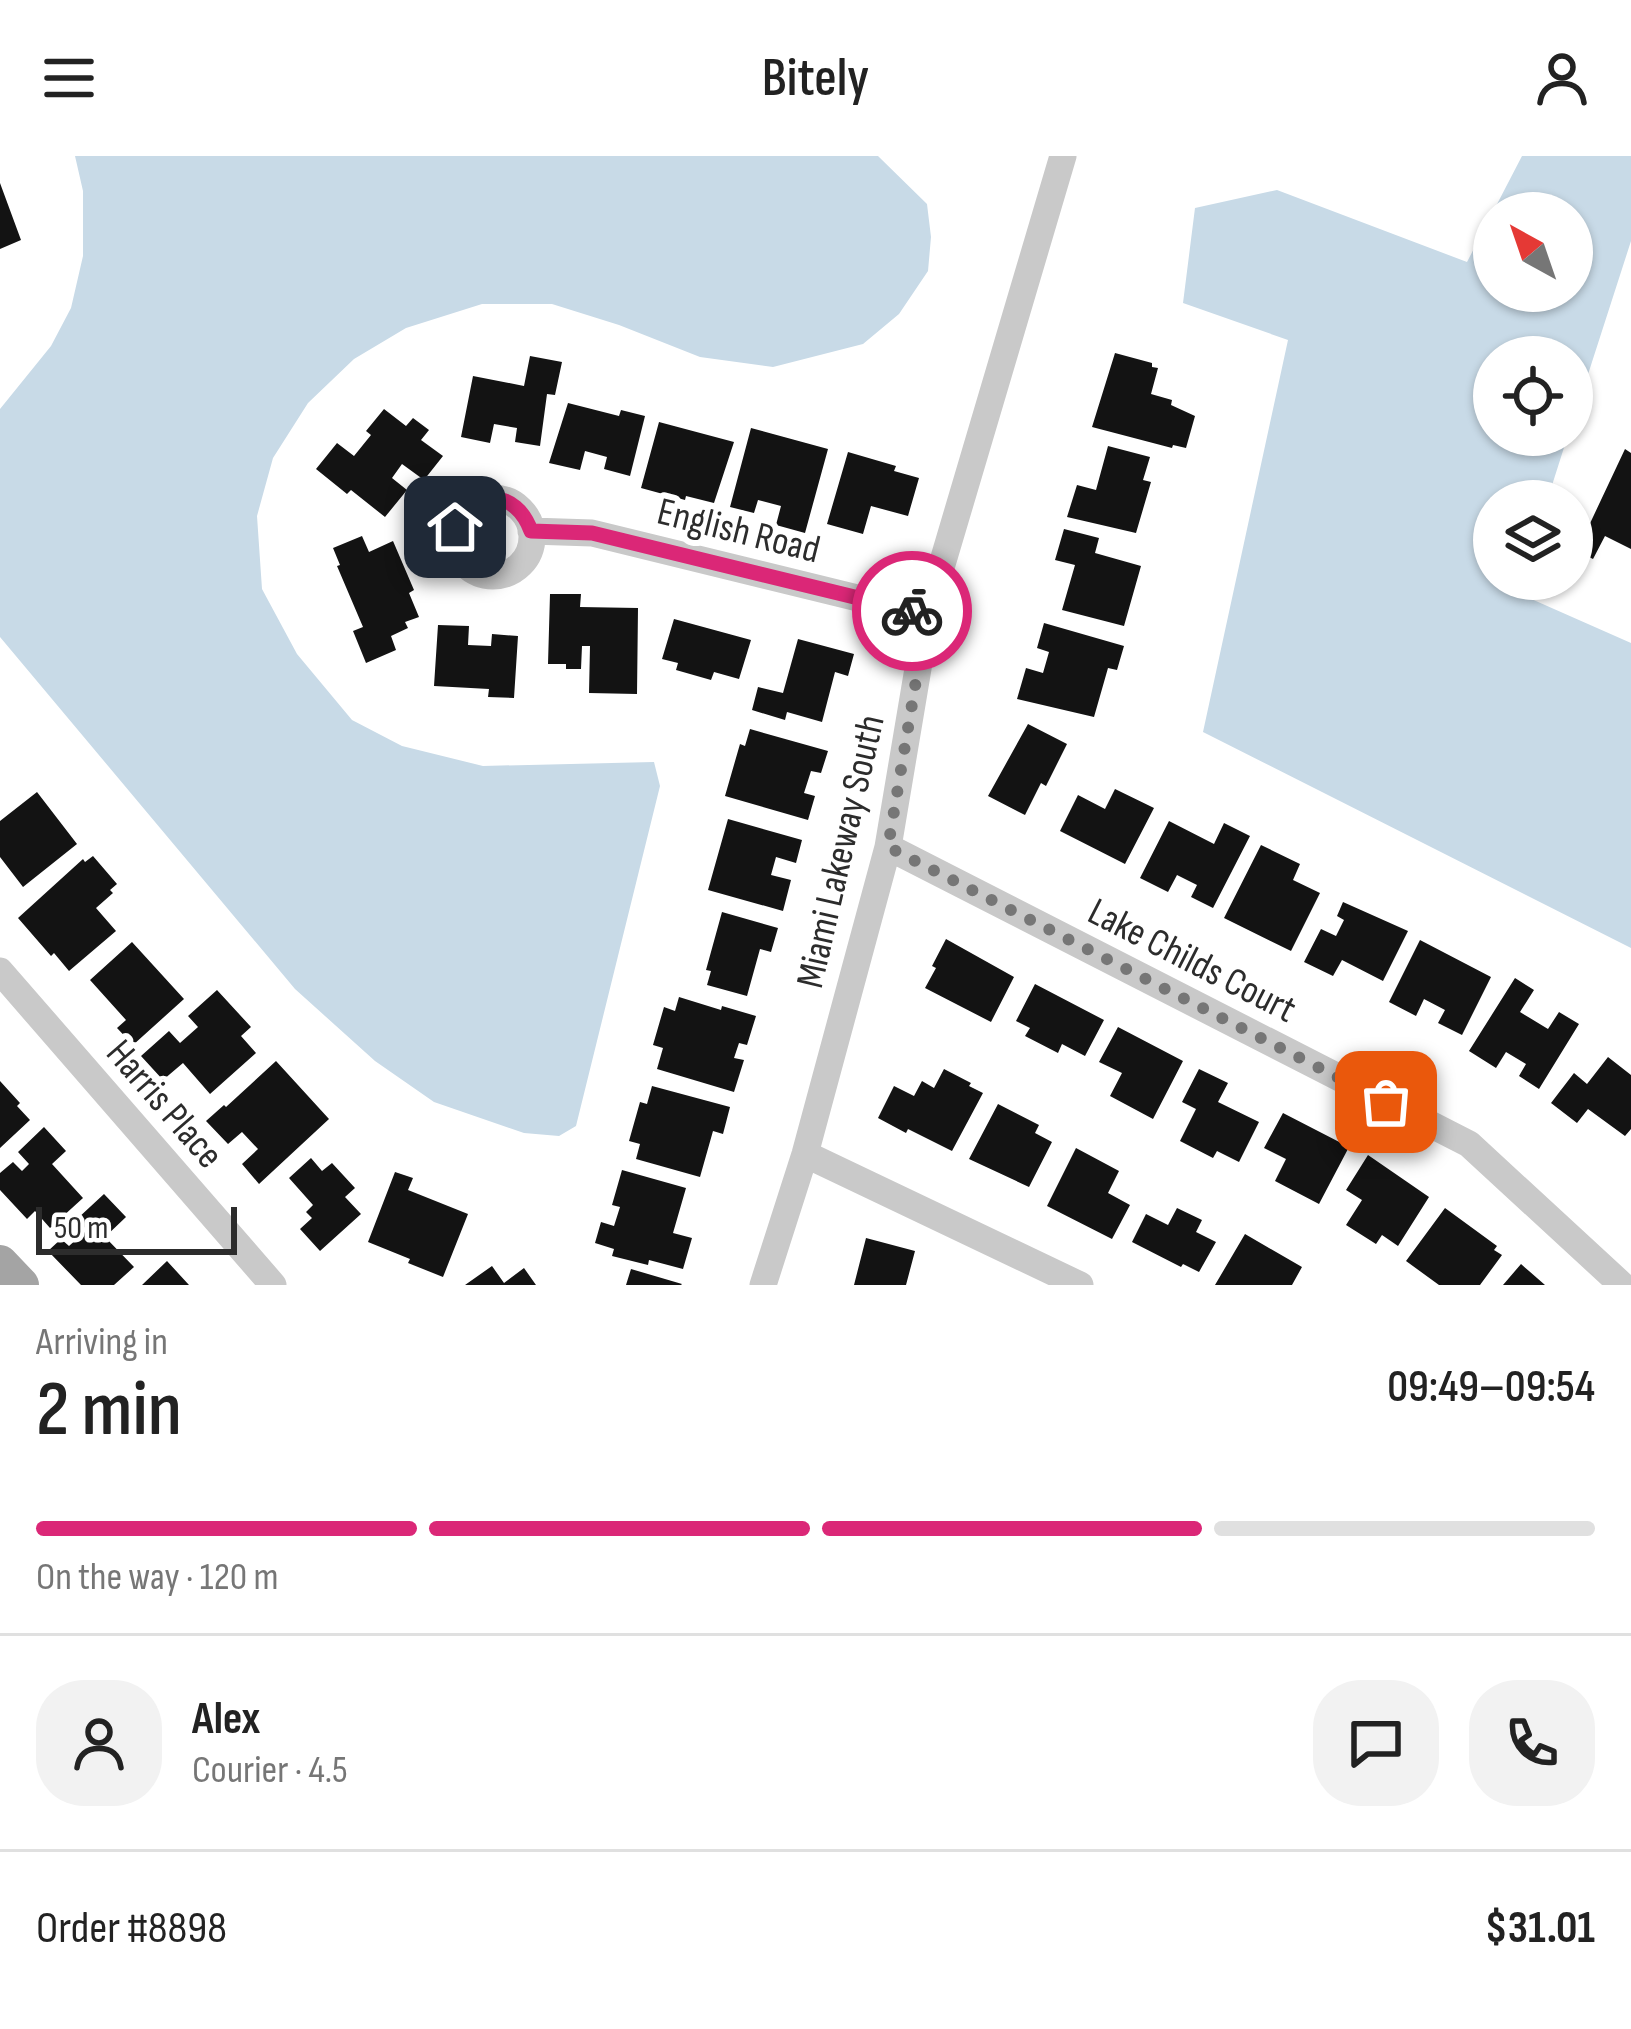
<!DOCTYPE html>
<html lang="en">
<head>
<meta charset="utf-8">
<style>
  body { margin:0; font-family:"Sofia Sans Condensed",sans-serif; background:#f2f2f2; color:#222; height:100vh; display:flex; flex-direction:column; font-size:45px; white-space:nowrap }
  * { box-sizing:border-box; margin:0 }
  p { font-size:39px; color:#767676 }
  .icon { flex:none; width:66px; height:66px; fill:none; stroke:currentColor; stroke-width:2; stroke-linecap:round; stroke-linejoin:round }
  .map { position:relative; height:1129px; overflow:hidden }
  .details { display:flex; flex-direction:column; background:#fff; flex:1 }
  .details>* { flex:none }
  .needle { width:78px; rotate:320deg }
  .buttons { position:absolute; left:1473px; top:36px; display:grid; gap:24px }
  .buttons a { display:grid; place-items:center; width:120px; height:120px; border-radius:50%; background:#fff; box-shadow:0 3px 9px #0004; font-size:60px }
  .scale { position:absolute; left:36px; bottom:30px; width:201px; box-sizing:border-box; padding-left:12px; border:6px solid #2c2c2c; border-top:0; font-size:33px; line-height:42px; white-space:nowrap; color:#2c2c2c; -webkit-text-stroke:9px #fff; paint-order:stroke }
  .pin { position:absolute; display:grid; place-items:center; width:102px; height:102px; color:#fff; margin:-51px; border-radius:24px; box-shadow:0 6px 18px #0006 }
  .courier { position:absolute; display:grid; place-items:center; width:120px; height:120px; margin:-60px; border:9px solid #db2777; border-radius:50%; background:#fff; color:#222; box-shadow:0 3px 15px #0007 }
  .headline em { font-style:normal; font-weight:600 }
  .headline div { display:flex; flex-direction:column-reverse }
  .headline { display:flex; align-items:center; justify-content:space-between; height:204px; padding:0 36px }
  h1 { font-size:78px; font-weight:600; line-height:90px }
  .bar { display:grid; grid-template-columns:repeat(4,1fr); gap:18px 12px; align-content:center; height:144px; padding:0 36px }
  .bar i { height:15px; border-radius:9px; background:#e0e0e0 }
  .bar .current { background:#db2777 }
  .bar p { grid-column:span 4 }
  .line { display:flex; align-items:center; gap:30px; padding:0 36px; border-top:3px solid #e0e0e0 }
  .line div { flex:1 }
  .round { display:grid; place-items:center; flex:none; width:126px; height:126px; border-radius:48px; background:#f2f2f2 }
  header { display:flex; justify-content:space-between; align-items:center; height:156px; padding:0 36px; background:#fff; font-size:54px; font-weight:600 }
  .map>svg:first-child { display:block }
</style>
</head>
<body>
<header><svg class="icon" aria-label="menu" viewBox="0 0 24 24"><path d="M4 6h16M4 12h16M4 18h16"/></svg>Bitely<svg class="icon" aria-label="person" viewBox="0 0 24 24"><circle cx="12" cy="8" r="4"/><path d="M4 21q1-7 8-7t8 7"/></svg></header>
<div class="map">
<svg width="1631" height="1129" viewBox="0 0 1631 1129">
  <rect width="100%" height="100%" fill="#fff"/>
  <path fill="#c8dae7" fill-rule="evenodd" d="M 75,0 L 878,0 L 927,48 L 931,81 L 928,115 L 899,158 L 863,188 L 773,211 L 700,201 L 619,169 L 552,148 L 482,148 L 406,172 L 354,203 L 308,247 L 273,302 L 257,360 L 262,433 L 297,498 L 352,564 L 402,590 L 483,610 L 654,606 L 660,630 L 576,970 L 559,980 L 524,977 L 434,946 L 375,905 L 295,833 L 0,481 L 0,253 L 51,190 L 71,152 L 83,100 L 83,35 Z
    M 1522,0 L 1631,0 L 1631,85 L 1572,268 L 1572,201 L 1494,201 L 1494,279 L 1568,279 L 1547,345 L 1494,345 L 1494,423 L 1522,423 L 1518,437 L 1631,487 L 1631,792 L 1203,576 L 1288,184 L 1183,147 L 1195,52 L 1277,34 L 1467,106 ZM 1494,57 L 1572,57 L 1572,135 L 1494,135 Z"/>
  <path fill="#131313" d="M 0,27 L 21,84 L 0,93 Z
    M 1115,197 L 1152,207 L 1152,211 L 1158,212 L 1151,238 L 1172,244 L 1171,249 L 1195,260 L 1186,292 L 1173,289 L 1172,292 L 1092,271 Z
    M 530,200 L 562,206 L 555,239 L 547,238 L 540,290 L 515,286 L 517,272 L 494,268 L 490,287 L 461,281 L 473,220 L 524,230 Z
    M 568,247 L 619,260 L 621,254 L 645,260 L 630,320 L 604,313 L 607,301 L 585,295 L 580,314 L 549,307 Z
    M 384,253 L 406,270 L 413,262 L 429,274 L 421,284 L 443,300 L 424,324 L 402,308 L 392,322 L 407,334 L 385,361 L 351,334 L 347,338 L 316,313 L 337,287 L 354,300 L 371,279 L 366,275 Z
    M 659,266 L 734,286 L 714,347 L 686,340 L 685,344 L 641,332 Z
    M 751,272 L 828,293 L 805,377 L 776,369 L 781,350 L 758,344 L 754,357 L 730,351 Z
    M 1108,290 L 1150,301 L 1143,324 L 1151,326 L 1136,377 L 1067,361 L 1077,329 L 1096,334 Z
    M 1625,293 L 1631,297 L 1631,393 L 1605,380 L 1593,403 L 1577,395 Z
    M 848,296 L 896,310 L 894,315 L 919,322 L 908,360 L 871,350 L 863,378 L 827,368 Z
    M 1064,373 L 1099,382 L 1095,397 L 1141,410 L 1124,470 L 1062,454 L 1075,409 L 1055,404 Z
    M 362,380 L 369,396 L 393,385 L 414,434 L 409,437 L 419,461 L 405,466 L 408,472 L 391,480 L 396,494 L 366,507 L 353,475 L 363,471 L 337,410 L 340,409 L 333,392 Z
    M 550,438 L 581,438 L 580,451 L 638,452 L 637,538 L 589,537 L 590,490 L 582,490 L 581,513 L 566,513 L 566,508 L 548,508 Z
    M 674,463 L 751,484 L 739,523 L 714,516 L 711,524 L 676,514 L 678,507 L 662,503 Z
    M 1044,467 L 1124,490 L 1117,514 L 1108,512 L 1094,561 L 1017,543 L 1026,512 L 1043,517 L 1049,496 L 1037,492 Z
    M 438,469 L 469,470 L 468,489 L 491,490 L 492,478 L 518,480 L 514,542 L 488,541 L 489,533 L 434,530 Z
    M 798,483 L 854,498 L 848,520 L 835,516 L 822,566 L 787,556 L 785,564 L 752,554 L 758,531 L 783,537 Z
    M 1028,568 L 1067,588 L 1046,630 L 1041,627 L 1025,659 L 988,640 Z
    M 750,573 L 828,595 L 821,617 L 811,615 L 804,637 L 815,640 L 808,664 L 725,640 L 740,588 L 745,590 Z
    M 1115,633 L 1154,652 L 1125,708 L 1060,675 L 1078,639 L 1105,653 Z
    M 37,636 L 77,688 L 23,731 L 0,701 L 0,665 Z
    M 728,663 L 802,684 L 796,707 L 776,701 L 771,719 L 791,724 L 783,755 L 708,734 Z
    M 1169,665 L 1214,688 L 1224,667 L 1250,680 L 1213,752 L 1191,741 L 1197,729 L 1177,719 L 1168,736 L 1140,722 Z
    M 1261,689 L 1300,708 L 1293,724 L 1320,737 L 1291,795 L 1224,762 Z
    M 93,700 L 117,728 L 110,734 L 113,737 L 96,752 L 116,775 L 69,815 L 54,797 L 51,800 L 18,762 L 83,703 L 85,706 Z
    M 1343,746 L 1408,775 L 1383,825 L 1342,804 L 1333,820 L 1304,806 L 1321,773 L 1336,780 L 1344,764 L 1337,760 Z
    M 722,756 L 778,772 L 771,796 L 760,793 L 747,840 L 707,829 L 711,815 L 706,814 Z
    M 946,783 L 1014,821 L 991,866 L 925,832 L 936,812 L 932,810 Z
    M 1420,784 L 1491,821 L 1462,879 L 1438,867 L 1445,854 L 1424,843 L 1416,860 L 1389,846 Z
    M 132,786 L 184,843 L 133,889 L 117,872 L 126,864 L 90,824 Z
    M 1515,822 L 1534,834 L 1520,856 L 1548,873 L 1559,856 L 1579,868 L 1539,933 L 1519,920 L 1526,908 L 1506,896 L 1496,912 L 1469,895 Z
    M 1035,828 L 1104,864 L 1085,900 L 1062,888 L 1058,897 L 1025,880 L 1030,872 L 1016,865 Z
    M 217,834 L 251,871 L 241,880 L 256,897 L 210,938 L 183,907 L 163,924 L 141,900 L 169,875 L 180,887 L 198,871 L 188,860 Z
    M 679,841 L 721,854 L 722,850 L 756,860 L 747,889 L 739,887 L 734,902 L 744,904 L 734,936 L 657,913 L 663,892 L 653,889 L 664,851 L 675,855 Z
    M 1118,871 L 1183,905 L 1153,963 L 1110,940 L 1122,917 L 1099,906 Z
    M 1608,901 L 1631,919 L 1631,973 L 1625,980 L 1588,953 L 1577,967 L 1551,947 L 1574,917 L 1587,928 Z
    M 276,905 L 329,963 L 259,1028 L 242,1008 L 258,993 L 242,976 L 228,988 L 206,965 L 224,949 L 226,951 Z
    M 944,913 L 971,927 L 969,930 L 983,937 L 952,995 L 908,973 L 906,977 L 878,962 L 894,930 L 914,940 L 922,925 L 934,932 Z
    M 1199,913 L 1228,927 L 1218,946 L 1259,966 L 1239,1006 L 1217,995 L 1213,1002 L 1180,985 L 1196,953 L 1182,946 Z
    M 0,925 L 20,947 L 17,950 L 30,964 L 0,992 Z
    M 652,930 L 730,951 L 723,978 L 713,975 L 700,1021 L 636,1003 L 640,988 L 629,985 L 640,946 L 647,948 Z
    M 998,948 L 1039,969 L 1035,977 L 1052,986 L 1029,1031 L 969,1003 Z
    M 1283,957 L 1349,991 L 1319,1048 L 1275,1025 L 1286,1003 L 1264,992 Z
    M 44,971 L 66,995 L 52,1008 L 83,1042 L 50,1072 L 35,1055 L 27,1063 L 0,1034 L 0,1017 L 13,1006 L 22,1015 L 29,1008 L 18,996 Z
    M 1076,992 L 1119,1015 L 1108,1037 L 1130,1049 L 1112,1083 L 1047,1050 Z
    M 1368,999 L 1429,1041 L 1398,1090 L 1382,1079 L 1376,1088 L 1346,1069 L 1362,1044 L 1346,1034 Z
    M 311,1002 L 322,1015 L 332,1007 L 355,1032 L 345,1041 L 361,1058 L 320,1095 L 300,1073 L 312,1062 L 306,1056 L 313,1049 L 289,1022 Z
    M 622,1014 L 686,1032 L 673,1077 L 692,1082 L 683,1113 L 649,1104 L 648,1109 L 612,1100 L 614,1093 L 595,1087 L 601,1066 L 614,1070 L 620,1051 L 612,1049 Z
    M 395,1016 L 413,1022 L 408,1034 L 468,1058 L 443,1121 L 408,1107 L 410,1103 L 368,1086 Z
    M 104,1038 L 126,1061 L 105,1081 L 134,1111 L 114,1129 L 81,1129 L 48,1095 L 61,1083 L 69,1090 L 87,1074 L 77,1063 Z
    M 1177,1052 L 1202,1064 L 1196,1076 L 1216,1086 L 1199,1116 L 1183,1108 L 1181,1111 L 1132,1086 L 1146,1058 L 1168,1069 Z
    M 1445,1052 L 1497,1090 L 1494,1094 L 1502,1099 L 1480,1129 L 1439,1129 L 1406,1105 Z
    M 1245,1078 L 1302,1111 L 1292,1129 L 1215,1129 Z
    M 866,1082 L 915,1095 L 906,1129 L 854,1129 Z
    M 167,1105 L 189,1129 L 142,1129 Z
    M 1521,1108 L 1545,1129 L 1503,1129 Z
    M 492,1110 L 504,1127 L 524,1112 L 536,1129 L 465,1129 Z
    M 631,1113 L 682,1128 L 681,1129 L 626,1129 Z"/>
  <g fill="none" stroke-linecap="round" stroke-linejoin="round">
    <path stroke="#c9c9c9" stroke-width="27" d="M454 381a39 39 0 1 1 78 0a39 39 0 1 1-78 0Z
      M 531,375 L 592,377 L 927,459
      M 888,691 L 1469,988 L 1622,1129
      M 0,815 L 273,1129
      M 805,998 L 1080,1129
      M 763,1129 L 805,998 L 888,691 L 927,459 L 1063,0"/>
    <path stroke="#a4a4a4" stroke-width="36" d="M 0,1107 L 21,1129"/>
  </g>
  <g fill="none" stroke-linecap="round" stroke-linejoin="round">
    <path stroke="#767676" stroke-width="12" stroke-dasharray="0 21.6" d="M 912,455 L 927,459 L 888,691 L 1386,946"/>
    <path stroke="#db2777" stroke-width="15" d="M 455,371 C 474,332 516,333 531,375 L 592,377 L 912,455"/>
  </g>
  <g text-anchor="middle" stroke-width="12" stroke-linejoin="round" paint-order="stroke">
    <g font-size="39" fill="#2c2c2c" stroke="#fff">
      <text transform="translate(739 373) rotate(14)" y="14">English Road</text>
      <text transform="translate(839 695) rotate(-77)" y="14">Miami Lakeway South</text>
      <text transform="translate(1193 803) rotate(27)" y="14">Lake Childs Court</text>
      <text transform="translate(166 947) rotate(49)" y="14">Harris Place</text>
    </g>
  </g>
</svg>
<div class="buttons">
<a><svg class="needle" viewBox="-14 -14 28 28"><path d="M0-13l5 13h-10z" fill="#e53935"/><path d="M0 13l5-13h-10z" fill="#767676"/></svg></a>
<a><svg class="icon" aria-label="locate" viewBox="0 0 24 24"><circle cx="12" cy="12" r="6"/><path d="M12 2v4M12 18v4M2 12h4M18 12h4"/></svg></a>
<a><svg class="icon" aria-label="layers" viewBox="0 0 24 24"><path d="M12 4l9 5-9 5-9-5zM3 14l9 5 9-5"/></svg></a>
</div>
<div class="scale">50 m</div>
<div class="pin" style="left:1386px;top:946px;background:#ea580c"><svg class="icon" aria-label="bag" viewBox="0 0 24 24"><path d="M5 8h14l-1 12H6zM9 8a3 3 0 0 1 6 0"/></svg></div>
<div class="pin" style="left:455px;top:371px;background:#1f2937"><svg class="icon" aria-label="home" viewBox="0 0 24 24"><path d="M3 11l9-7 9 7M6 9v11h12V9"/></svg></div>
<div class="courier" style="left:912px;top:455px"><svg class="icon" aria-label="bike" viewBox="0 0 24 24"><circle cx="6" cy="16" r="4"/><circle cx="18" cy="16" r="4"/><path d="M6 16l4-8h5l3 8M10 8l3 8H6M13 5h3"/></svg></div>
</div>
<section class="details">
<div class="headline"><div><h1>2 min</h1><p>Arriving in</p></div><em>09:49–09:54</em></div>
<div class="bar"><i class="current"></i><i class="current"></i><i class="current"></i><i></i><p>On the way · 120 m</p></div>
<div class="line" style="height:216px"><a class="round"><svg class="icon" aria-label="person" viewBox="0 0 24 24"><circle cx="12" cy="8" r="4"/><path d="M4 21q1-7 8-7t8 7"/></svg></a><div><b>Alex</b><p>Courier · 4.5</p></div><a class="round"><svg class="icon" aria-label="chat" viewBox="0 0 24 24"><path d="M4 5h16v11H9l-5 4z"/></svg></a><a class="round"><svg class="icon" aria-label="phone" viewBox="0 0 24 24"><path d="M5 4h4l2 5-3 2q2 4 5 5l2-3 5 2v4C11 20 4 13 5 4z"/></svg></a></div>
<div class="line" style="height:156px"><div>Order #8898</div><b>$31.01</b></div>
</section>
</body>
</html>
